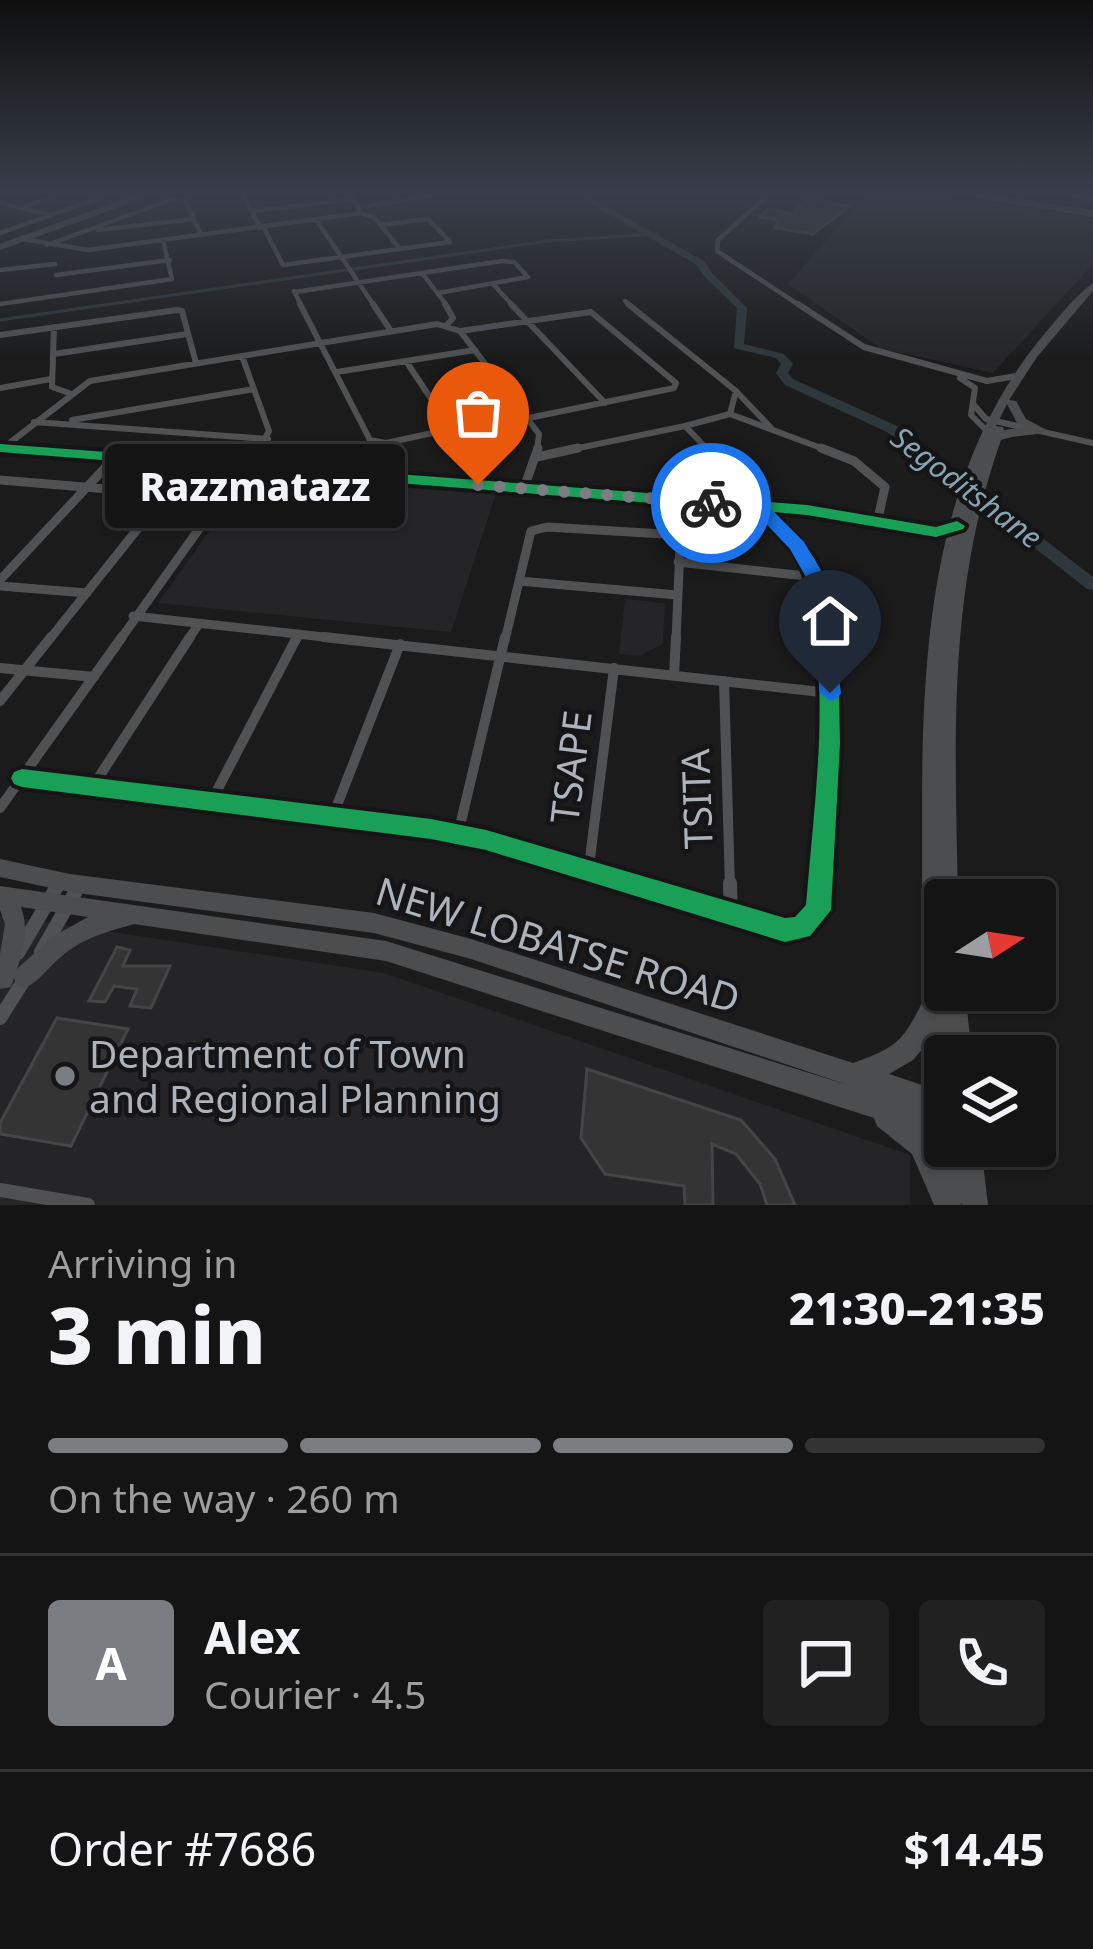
<!DOCTYPE html>
<html lang="en">
<head>
<meta charset="utf-8">
<style>
  body { margin:0; font-family:"Noto Sans",sans-serif; background:#212122; color:#f1f3f6; height:100vh; display:flex; flex-direction:column; font-size:45px; white-space:nowrap }
  * { box-sizing:border-box; margin:0 }
  p { font-size:39px; color:#9d9ea0 }
  .icon { flex:none; width:66px; height:66px; fill:none; stroke:currentColor; stroke-width:2; stroke-linecap:round; stroke-linejoin:round }
  .map { position:relative; height:1205px; overflow:hidden }
  .drawer { display:flex; flex-direction:column; background:#141414; flex:1 }
  .drawer>* { flex:none }
  .needle { width:78px; rotate:78deg }
  .buttons { position:absolute; left:924px; top:879px; display:grid; gap:24px }
  .buttons a { display:grid; place-items:center; width:132px; height:132px; border-radius:12px; background:#141414; box-shadow:0 3px 9px #0004,0 0 0 3px #333334; font-size:60px }
  .pin { position:absolute; display:grid; place-items:center; width:102px; height:102px; color:#fff; margin:-123px -51px; border-radius:50% 50% 50% 0; rotate:-45deg; box-shadow:0 0 12px #0007 }
  .pin .icon { rotate:45deg }
  .courier { position:absolute; display:grid; place-items:center; width:120px; height:120px; margin:-60px; border:9px solid #1a73e8; border-radius:50%; background:#fff; color:#222; box-shadow:0 3px 15px #0007 }
  .bubble { position:absolute; height:84px; border-radius:12px; background:#141414; box-shadow:0 3px 9px #0004,0 0 0 3px #333334; font-size:39px; font-weight:800; line-height:84px; text-align:center }
  .overview em { font-style:normal; font-weight:800 }
  .overview div { display:flex; flex-direction:column-reverse }
  .overview { display:flex; align-items:center; justify-content:space-between; height:204px; padding:0 48px }
  h1 { font-size:78px; font-weight:800; line-height:90px }
  .bar { display:grid; grid-template-columns:repeat(4,1fr); gap:18px 12px; align-content:center; height:144px; padding:0 48px }
  .bar i { height:15px; border-radius:9px; background:#333334 }
  .bar .active { background:#7a7e82 }
  .bar p { grid-column:span 4 }
  .line { display:flex; align-items:center; gap:30px; padding:0 48px; border-top:3px solid #333334 }
  .line div { flex:1 }
  .round { display:grid; place-items:center; flex:none; width:126px; height:126px; border-radius:12px; background:#212122 }
  .map>svg:first-child { display:block }
</style>
</head>
<body>
<div class="map">
<svg width="1093" height="1205" viewBox="0 0 1093 1205">
  <rect width="100%" height="100%" fill="#1b1b1b"/>
  <path fill="#252527" d="M 867,194 L 932,194 L 1092,218 L 1093,264 L 993,373 L 880,348 L 788,284 Z
    M 250,474 L 496,493 L 451,632 L 158,603 Z
    M 625,599 L 665,603 L 663,644 L 639,656 L 619,654 Z
    M 0,915 L 384,973 L 910,1155 L 910,1205 L 0,1205 Z"/>
  <g fill="none" stroke-linecap="round" stroke-linejoin="round">
    <path stroke="#2e383c" stroke-width="3" d="M 0,320 L 548,241 L 658,234"/>
    <path fill="#2e383c" fill-rule="evenodd" d="M 574,194 L 584,194 L 704,261 L 712,273 L 747,308 L 744,344 L 784,354 L 793,364 L 788,373 L 793,379 L 897,426 L 1093,577 L 1093,590 L 1087,589 L 887,432 L 785,385 L 776,373 L 781,364 L 776,358 L 734,348 L 737,308 L 705,277 L 697,265 Z"/>
  </g>
  <path fill="#343435" stroke="#434547" stroke-width="3" d="M 807,199 L 850,206 L 813,234 L 775,228 L 779,220 L 760,217 L 768,209 L 793,214 Z
    M 117,947 L 130,950 L 123,966 L 170,966 L 151,1008 L 130,1006 L 137,989 L 114,986 L 105,1002 L 89,1001 Z
    M 57,1018 L 128,1029 L 71,1146 L 0,1134 L 0,1123 Z
    M 587,1069 L 741,1120 L 775,1159 L 795,1205 L 767,1205 L 760,1184 L 736,1154 L 712,1144 L 713,1205 L 685,1205 L 684,1186 L 605,1174 L 581,1138 Z"/>
  <g fill="none" stroke-linecap="round" stroke-linejoin="round">
    <path stroke="#4f5153" stroke-width="4.5" d="M 243,194 L 260,228
      M 769,194 L 718,240 L 717,251 L 802,307
      M 1064,194 L 1093,198
      M 0,196 L 7,194
      M 0,203 L 51,215
      M 362,207 L 441,194
      M 21,208 L 63,194
      M 252,211 L 355,199
      M 361,213 L 375,218 L 400,249
      M 317,221 L 375,307
      M 264,228 L 283,265 L 450,242 L 428,219 L 381,225
      M 98,230 L 194,219
      M 0,233 L 111,194
      M 23,239 L 88,250 L 361,213 L 351,194
      M 47,245 L 173,199 L 186,202 L 201,235
      M 0,270 L 55,264
      M 422,273 L 448,307
      M 56,275 L 170,260
      M 494,285 L 514,307
      M 294,291 L 302,307
      M 295,292 L 502,261 L 514,262 L 528,277 L 438,293
      M 625,301 L 632,307
      M 0,304 L 172,279 L 163,240"/>
    <path stroke="#4f5153" stroke-width="6" d="M 300,304 L 370,440 L 386,443 L 526,413
      M 373,304 L 391,331
      M 445,304 L 453,318 L 447,325
      M 511,304 L 605,403
      M 628,304 L 736,391 L 730,414 L 685,426
      M 798,304 L 864,347 L 987,381 L 1016,376
      M 54,327 L 52,387 L 69,393
      M 460,331 L 591,312 L 676,383 L 674,388 L 529,418
      M 0,335 L 177,310 L 182,311 L 196,363
      M 54,354 L 187,334
      M 242,356 L 269,431 L 258,451
      M 406,361 L 451,429
      M 337,372 L 475,350
      M 960,378 L 975,388 L 971,415 L 987,431
      M 0,388 L 51,379
      M 736,391 L 773,430
      M 974,405 L 986,419 L 1093,443
      M 730,414 L 829,451
      M 72,420 L 254,389
      M 34,422 L 268,439
      M 3,448 L 90,381 L 437,324 L 460,331 L 539,434 L 537,451
      M 564,451 L 685,426 L 709,451"/>
    <path stroke="#4f5153" stroke-width="9" d="M 706,448 L 740,484 L 747,506
      M 821,448 L 854,461 L 885,487 L 877,523
      M 537,457 L 578,448
      M 250,467 L 260,448
      M 0,480 L 192,496
      M 524,488 L 538,448
      M 759,506 L 811,568 L 826,640
      M 678,562 L 815,577
      M 0,580 L 116,456
      M 519,581 L 677,595
      M 0,586 L 87,593
      M 133,616 L 351,640
      M 49,640 L 167,492
      M 120,640 L 243,467
      M 188,640 L 198,625
      M 296,640 L 299,634
      M 505,640 L 531,531 L 547,527 L 680,535
      M 676,640 L 682,501"/>
    <path stroke="#4f5153" stroke-width="10" d="M 324,637 L 830,693
      M 0,668 L 94,677
      M 674,675 L 676,637
      M 724,681 L 730,886
      M 0,701 L 51,637
      M 22,778 L 431,829 L 486,840 L 639,886
      M 93,786 L 190,637
      M 212,800 L 297,637
      M 0,808 L 122,637
      M 334,813 L 400,644
      M 458,834 L 505,637
      M 588,874 L 614,668
      M 57,886 L 60,881
      M 820,886 L 829,743 L 826,637"/>
    <path stroke="#4f5153" stroke-width="14" d="M 629,883 L 785,930 C 813,926 818,909 820,883
      M 730,883 L 731,916
      M 41,952 L 80,884
      M 18,953 L 59,883
      M 0,1018 L 26,977
      M 0,1190 L 88,1205"/>
    <path stroke="#4f5153" stroke-width="6" d="M 0,247 L 147,194"/>
    <path stroke="#4f5153" stroke-width="9" d="M 0,448 L 44,451"/>
    <path stroke="#4f5153" stroke-width="10" d="M 5,448 L 807,510 L 936,532 L 957,526"/>
    <path fill="#4c4d4f" fill-rule="evenodd" d="M 951,194 L 969,194 L 1093,213 L 1093,217 Z
      M 1093,283 L 1093,291 L 1037,357 L 1009,400 L 1016,401 L 1026,419 L 1047,430 C 1036,437 1016,434 1001,440 C 947,592 955,741 958,900 L 945,900 L 944,908 L 945,990 L 965,990 L 972,1056 L 945,1056 L 945,1146 L 981,1146 L 988,1205 L 962,1205 L 961,1203 L 961,1205 L 934,1205 L 912,1154 L 877,1126 L 874,1118 L 386,961 L 134,924 C 107,932 84,937 62,956 C 49,966 40,981 25,988 L 17,985 L 14,978 L 11,987 L 0,989 L 0,954 L 5,924 L 0,910 L 0,886 L 386,941 L 851,1086 L 471,959 L 374,933 L 70,892 L 0,877 L 0,859 L 70,874 L 374,913 L 471,939 L 853,1063 C 898,1047 903,1041 924,999 C 922,937 922,876 922,815 C 922,652 931,477 1037,343 C 1054,323 1072,298 1093,283 ZM 1007,404 L 1017,423 L 1025,427 L 1004,430 L 1003,427 L 996,426 ZM 21,907 L 88,917 L 52,937 L 17,969 C 24,948 29,929 21,907 ZM 925,1046 L 928,1087 L 889,1074 L 913,1060 Z"/>
    <path fill="#4c4d50" fill-rule="evenodd" d="M 966,194 L 985,194 L 1093,210 L 1093,214 Z"/>
    <g stroke="#151517" stroke-width="8">
      <path id="cycleway" d="M 0,444 L 807,505 L 936,527 L 957,521 L 965,526 L 963,529 L 936,537 L 807,515 L 774,512 L 814,558 L 824,579 L 833,618 L 838,659 L 840,743 L 831,910 L 810,936 L 785,942 L 486,850 L 431,839 L 22,787 L 14,784 L 11,778 L 14,772 L 22,769 L 431,819 L 486,830 L 785,918 L 795,917 L 806,905 C 813,817 826,727 816,639 C 814,615 812,589 802,567 C 792,545 771,528 755,511 L 0,452 Z"/>
    </g>
    <use href="#cycleway" fill="#1a9f57" fill-rule="evenodd"/>
  </g>
  <linearGradient id="sky" x2="0" y2="1"><stop stop-color="#0f0f0f"/><stop offset="0.53" stop-color="#393f4a"/><stop offset="1" stop-color="#393f4a" stop-opacity="0"/></linearGradient>
  <rect width="1093" height="363" fill="url(#sky)"/>
  <path fill="#1a73e8" d="M 711,498 L 765,503 L 804,542 L 825,577 L 841,693 L 838,698 L 830,701 L 820,693 L 806,577 L 790,549 L 754,511 L 705,507 L 705,500 Z"/>
  <g fill="none" stroke-linecap="round" stroke-linejoin="round">
    <path stroke="#7a7e82" stroke-width="12" stroke-dasharray="0 21.6" d="M 478,485 L 711,503"/>
  </g>
  <circle fill="#7a7e82" stroke="#151517" stroke-width="4.5" cx="65" cy="1076" r="12"/>
  <g text-anchor="middle" stroke-width="9" stroke-linejoin="round" paint-order="stroke">
    <g font-size="30" font-style="italic" fill="#87a4b2" stroke="#151517">
      <text transform="translate(966 488) rotate(37)" y="10">Segoditshane</text>
    </g>
    <g font-size="39" fill="#adb3ba" stroke="#151517">
      <text transform="translate(571 767) rotate(-83)" y="14">TSAPE</text>
      <text transform="translate(697 799) rotate(-92)" y="14">TSITA</text>
      <text transform="translate(558 945) rotate(17)" y="14">NEW LOBATSE ROAD</text>
    </g>
    <g font-size="39" fill="#adb3ba" stroke="#151517" text-anchor="start">
      <text x="89" y="1068">Department of Town<tspan x="89" dy="45">and Regional Planning</tspan></text>
    </g>
  </g>
</svg>
<div class="buttons">
<a><svg class="needle" viewBox="-14 -14 28 28"><path d="M0-13l5 13h-10z" fill="#e53935"/><path d="M0 13l5-13h-10z" fill="#9d9ea0"/></svg></a>
<a><svg class="icon" aria-label="layers" viewBox="0 0 24 24"><path d="M12 4l9 5-9 5-9-5zM3 14l9 5 9-5"/></svg></a>
</div>
<div class="pin" style="left:478px;top:485px;background:#ea580c"><svg class="icon" aria-label="bag" viewBox="0 0 24 24"><path d="M5 8h14l-1 12H6zM9 8a3 3 0 0 1 6 0"/></svg></div>
<div class="pin" style="left:830px;top:693px;background:#1f2937"><svg class="icon" aria-label="home" viewBox="0 0 24 24"><path d="M3 11l9-7 9 7M6 9v11h12V9"/></svg></div>
<div class="courier" style="left:711px;top:503px"><svg class="icon" aria-label="bike" viewBox="0 0 24 24"><circle cx="6" cy="16" r="4"/><circle cx="18" cy="16" r="4"/><path d="M6 16l4-8h5l3 8M10 8l3 8H6M13 5h3"/></svg></div>
<div class="bubble" style="left:105px;top:444px;width:300px">Razzmatazz</div>
</div>
<section class="drawer">
<div class="overview"><div><h1>3 min</h1><p>Arriving in</p></div><em>21:30–21:35</em></div>
<div class="bar"><i class="active"></i><i class="active"></i><i class="active"></i><i></i><p>On the way · 260 m</p></div>
<div class="line" style="height:216px"><b class="round" style="background:#7a7e82;color:#fff">A</b><div><b>Alex</b><p>Courier · 4.5</p></div><a class="round"><svg class="icon" aria-label="chat" viewBox="0 0 24 24"><path d="M4 5h16v11H9l-5 4z"/></svg></a><a class="round"><svg class="icon" aria-label="phone" viewBox="0 0 24 24"><path d="M5 4h4l2 5-3 2q2 4 5 5l2-3 5 2v4C11 20 4 13 5 4z"/></svg></a></div>
<div class="line" style="height:156px"><div>Order #7686</div><b>$14.45</b></div>
</section>
</body>
</html>
